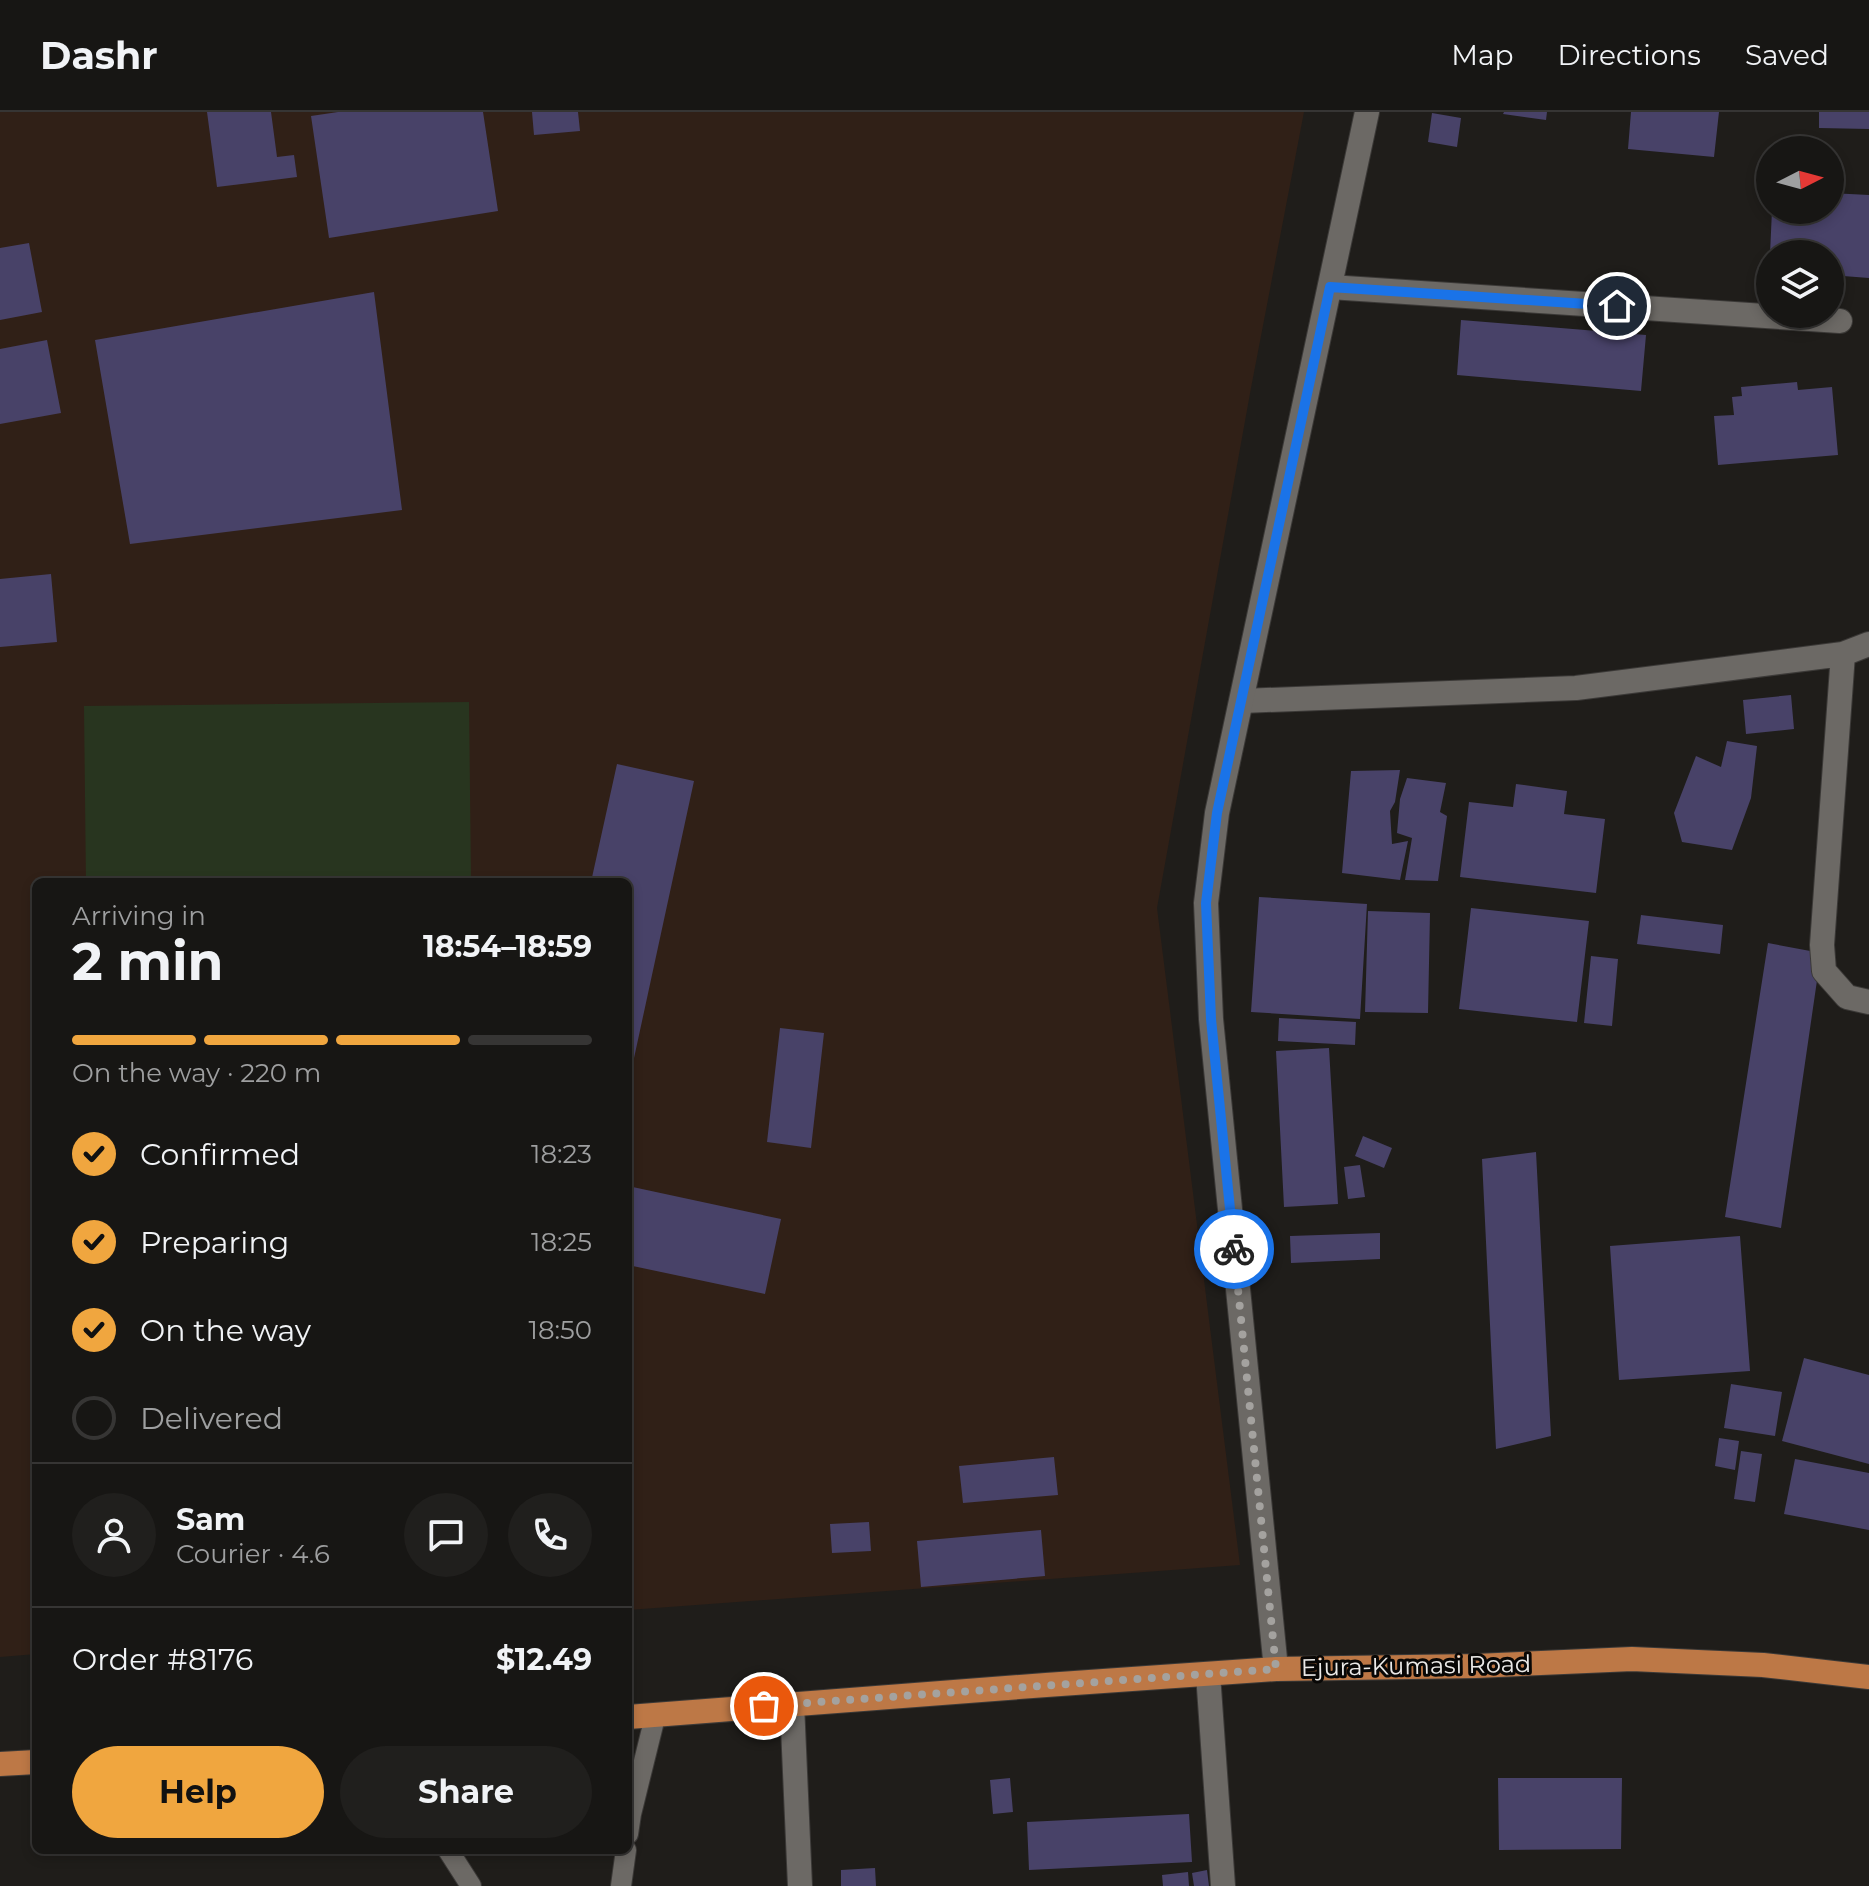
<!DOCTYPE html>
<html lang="en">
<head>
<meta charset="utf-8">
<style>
  body { margin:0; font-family:Montserrat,sans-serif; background:#201f1d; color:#f1f3f6; height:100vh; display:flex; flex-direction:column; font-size:30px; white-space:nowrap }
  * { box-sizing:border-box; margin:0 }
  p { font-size:26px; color:#9e9fa0 }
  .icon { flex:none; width:44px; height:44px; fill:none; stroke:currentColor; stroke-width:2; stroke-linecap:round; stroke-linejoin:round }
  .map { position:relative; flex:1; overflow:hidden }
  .drawer { position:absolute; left:32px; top:766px; width:600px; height:976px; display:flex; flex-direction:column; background:#171614; border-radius:12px; box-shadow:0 4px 12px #0003,0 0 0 2px #363534 }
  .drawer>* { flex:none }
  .needle { width:52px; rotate:84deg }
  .buttons { position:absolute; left:1756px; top:24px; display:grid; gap:16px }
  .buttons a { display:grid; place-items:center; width:88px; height:88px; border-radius:50%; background:#171614; box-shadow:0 4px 12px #0003,0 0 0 2px #363534; font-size:40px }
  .pin { position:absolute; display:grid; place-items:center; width:68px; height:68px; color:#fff; margin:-34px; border:4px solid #fff; border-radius:50%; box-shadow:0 2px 8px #0007 }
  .courier { position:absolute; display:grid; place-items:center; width:80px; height:80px; margin:-40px; border:6px solid #1a73e8; border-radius:50%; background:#fff; color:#222; box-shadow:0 2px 10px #0007 }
  .head em { font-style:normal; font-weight:700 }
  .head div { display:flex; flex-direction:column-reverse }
  .head { display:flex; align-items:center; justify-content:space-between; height:136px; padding:0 40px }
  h1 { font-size:52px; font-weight:700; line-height:60px }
  .bar { display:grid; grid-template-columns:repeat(4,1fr); gap:12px 8px; align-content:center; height:96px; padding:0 40px }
  .bar i { height:10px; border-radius:6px; background:#363534 }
  .bar .on { background:#f0a63f }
  .bar p { grid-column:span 4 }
  .line { display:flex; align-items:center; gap:20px; padding:0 40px; border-top:2px solid #363534 }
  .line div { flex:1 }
  .round { display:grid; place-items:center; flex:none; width:84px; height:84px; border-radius:42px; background:#201f1d }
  ol { padding:0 40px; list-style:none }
  li { display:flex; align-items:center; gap:24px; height:88px }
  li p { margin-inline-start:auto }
  li .icon { padding:8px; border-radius:50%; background:#f0a63f; color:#111; stroke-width:4 }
  li:last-child { color:#9e9fa0 }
  li i { width:44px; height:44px; border:4px solid #363534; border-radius:50% }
  .button { display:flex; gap:16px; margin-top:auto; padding:16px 40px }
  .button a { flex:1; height:92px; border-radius:48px; background:#f0a63f; color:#111; font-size:32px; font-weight:700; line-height:92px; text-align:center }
  .button a+a { background:#201f1d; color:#f1f3f6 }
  header { display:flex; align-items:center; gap:48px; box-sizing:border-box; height:112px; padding:0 40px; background:#171614; border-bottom:2px solid #363534 }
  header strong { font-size:38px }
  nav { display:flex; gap:44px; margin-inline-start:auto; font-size:28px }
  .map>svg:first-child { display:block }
</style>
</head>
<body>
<header>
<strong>Dashr</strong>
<nav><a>Map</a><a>Directions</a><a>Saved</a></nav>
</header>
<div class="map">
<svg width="1869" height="1774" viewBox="0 0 1869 1774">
  <rect width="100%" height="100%" fill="#1f1d1a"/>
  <path fill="#302017" d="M 0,0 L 1304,0 L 1251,276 L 1157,796 L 1240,1453 L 628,1498 L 628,770 L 36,770 L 36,1542 L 0,1545 Z"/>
  <path fill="#28351f" d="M 469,590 L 471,770 L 86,770 L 84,594 Z"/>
  <path fill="#484268" d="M 207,0 L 271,0 L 277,45 L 294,43 L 297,65 L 217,75 Z
    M 338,0 L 483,0 L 498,99 L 329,126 L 311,4 Z
    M 532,0 L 578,0 L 580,19 L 534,23 Z
    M 1504,0 L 1547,0 L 1546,8 L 1503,2 Z
    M 1631,0 L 1719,0 L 1714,45 L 1628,37 Z
    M 1819,0 L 1869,0 L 1869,17 L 1819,16 Z
    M 1432,1 L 1461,6 L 1457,35 L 1428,30 Z
    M 1830,81 L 1869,83 L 1869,166 L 1830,163 L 1830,142 L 1770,142 L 1772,98 L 1830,98 Z
    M 29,131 L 42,200 L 0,208 L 0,136 Z
    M 374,180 L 402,398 L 130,432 L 95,228 Z
    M 1461,208 L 1646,223 L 1641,279 L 1457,263 Z
    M 47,228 L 61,301 L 0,312 L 0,237 Z
    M 1797,270 L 1798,278 L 1832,275 L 1838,343 L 1718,353 L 1714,304 L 1734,303 L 1732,285 L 1742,284 L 1741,275 Z
    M 51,462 L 57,530 L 0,535 L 0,467 Z
    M 1791,583 L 1794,617 L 1746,622 L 1743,588 Z
    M 1727,629 L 1757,634 L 1751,686 L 1732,738 L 1682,730 L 1674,701 L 1696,644 L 1721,655 Z
    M 617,652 L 694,669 L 631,960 L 628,960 L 628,770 L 591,770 Z
    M 1400,658 L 1395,690 L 1390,699 L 1392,732 L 1408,729 L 1400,768 L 1342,761 L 1351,659 Z
    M 1407,666 L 1446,671 L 1440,700 L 1447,704 L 1438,769 L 1405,768 L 1412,726 L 1397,721 L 1400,687 Z
    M 1516,672 L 1567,679 L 1564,702 L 1605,707 L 1596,781 L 1460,765 L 1469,690 L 1513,695 Z
    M 1259,785 L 1367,792 L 1360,907 L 1251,900 Z
    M 1471,796 L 1589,809 L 1577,910 L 1459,897 Z
    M 1368,799 L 1430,801 L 1428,901 L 1365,900 Z
    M 1641,803 L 1723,813 L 1720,842 L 1637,832 Z
    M 1768,831 L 1821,841 L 1781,1116 L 1725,1105 Z
    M 1591,844 L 1618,847 L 1612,914 L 1584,911 Z
    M 1279,906 L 1356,910 L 1355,933 L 1278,929 Z
    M 780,916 L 824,921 L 811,1036 L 767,1030 Z
    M 1329,936 L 1338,1092 L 1284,1095 L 1276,939 Z
    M 1363,1024 L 1392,1036 L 1384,1056 L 1355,1044 Z
    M 1536,1040 L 1551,1324 L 1496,1337 L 1482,1047 Z
    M 1360,1053 L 1365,1085 L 1348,1087 L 1344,1055 Z
    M 628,1074 L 781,1107 L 765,1182 L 628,1153 Z
    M 1380,1121 L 1380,1147 L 1291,1151 L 1290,1124 Z
    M 1740,1124 L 1750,1259 L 1619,1268 L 1610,1134 Z
    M 1804,1246 L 1869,1263 L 1869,1352 L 1782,1329 Z
    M 1731,1272 L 1782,1280 L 1775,1324 L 1724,1316 Z
    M 1719,1326 L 1739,1329 L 1735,1358 L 1715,1354 Z
    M 1741,1339 L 1762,1342 L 1755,1390 L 1734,1387 Z
    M 1054,1345 L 1058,1383 L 963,1391 L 959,1354 Z
    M 1795,1347 L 1869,1361 L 1869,1418 L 1784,1402 Z
    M 869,1410 L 871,1439 L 832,1441 L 830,1412 Z
    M 1041,1418 L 1045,1464 L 921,1475 L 917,1429 Z
    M 1010,1666 L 1013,1700 L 993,1702 L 990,1668 Z
    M 1498,1666 L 1622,1666 L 1621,1737 L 1499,1738 Z
    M 1189,1702 L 1192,1750 L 1029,1758 L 1027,1710 Z
    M 875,1756 L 876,1774 L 841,1774 L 841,1758 Z
    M 1207,1758 L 1209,1774 L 1194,1774 L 1192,1761 Z
    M 1188,1760 L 1189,1774 L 1163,1774 L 1162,1763 Z"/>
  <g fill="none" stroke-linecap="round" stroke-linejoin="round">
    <g stroke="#3b3937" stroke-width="22">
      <path id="service" d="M 628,1722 L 631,1702 L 653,1613 L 653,1603
        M 448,1738 L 471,1774
        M 621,1774 L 626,1738"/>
    </g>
    <g stroke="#3b3937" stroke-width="26">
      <path id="minor" d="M 1330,175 L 1840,209
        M 1843,542 L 1822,833 L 1824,859 L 1847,885 L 1869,890
        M 1242,589 L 1576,576 L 1843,542 L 1869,532
        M 1208,1562 L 1223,1774
        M 792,1592 L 800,1774"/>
    </g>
    <g stroke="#3b3937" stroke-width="26">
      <path id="tertiary" d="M 1276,1557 L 1211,907 L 1206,791 L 1217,701 L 1367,0"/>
    </g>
    <g stroke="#3b3937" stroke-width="26">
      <path id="primary" d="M 628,1605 L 1046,1573 L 1276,1557 L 1476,1554 L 1632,1547 L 1763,1553 L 1869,1565
        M 0,1652 L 36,1650"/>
    </g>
    <use href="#service" stroke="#6c6965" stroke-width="20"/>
    <use href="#minor" stroke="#6c6965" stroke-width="24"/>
    <use href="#tertiary" stroke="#6c6965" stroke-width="24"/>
    <use href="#primary" stroke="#bd7846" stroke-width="24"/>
  </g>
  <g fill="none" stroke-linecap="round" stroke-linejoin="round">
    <path stroke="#a4a29f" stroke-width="8" stroke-dasharray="0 14.4" d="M 764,1594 L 1276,1557 L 1234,1137"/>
    <path stroke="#1a73e8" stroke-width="10" d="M 1234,1137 L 1211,907 L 1206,791 L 1217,701 L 1330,175 L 1617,194"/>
  </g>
  <g text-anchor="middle" stroke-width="6" stroke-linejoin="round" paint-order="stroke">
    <g font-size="24" fill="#ebe9e7" stroke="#080706">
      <text transform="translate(1416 1554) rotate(-1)" y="8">Ejura-Kumasi Road</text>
    </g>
  </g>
</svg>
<div class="buttons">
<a><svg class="needle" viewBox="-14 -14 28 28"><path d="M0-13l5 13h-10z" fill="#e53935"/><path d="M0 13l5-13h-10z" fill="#9e9fa0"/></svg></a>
<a><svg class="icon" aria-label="layers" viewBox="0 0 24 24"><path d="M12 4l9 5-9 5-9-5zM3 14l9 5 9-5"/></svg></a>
</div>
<div class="pin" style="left:764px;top:1594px;background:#ea580c"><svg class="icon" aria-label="bag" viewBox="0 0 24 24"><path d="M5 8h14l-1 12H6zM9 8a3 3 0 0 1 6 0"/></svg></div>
<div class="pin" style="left:1617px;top:194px;background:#1f2937"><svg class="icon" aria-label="home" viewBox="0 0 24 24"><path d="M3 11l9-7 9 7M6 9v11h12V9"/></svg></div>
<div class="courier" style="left:1234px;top:1137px"><svg class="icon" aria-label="bike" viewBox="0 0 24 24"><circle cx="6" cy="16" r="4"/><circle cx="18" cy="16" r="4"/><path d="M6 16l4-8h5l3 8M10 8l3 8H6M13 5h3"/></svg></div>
<section class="drawer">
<div class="head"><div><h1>2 min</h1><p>Arriving in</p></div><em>18:54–18:59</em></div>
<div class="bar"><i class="on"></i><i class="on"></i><i class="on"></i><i></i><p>On the way · 220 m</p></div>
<ol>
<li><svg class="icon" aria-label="check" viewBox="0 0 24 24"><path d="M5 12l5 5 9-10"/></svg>Confirmed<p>18:23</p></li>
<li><svg class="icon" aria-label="check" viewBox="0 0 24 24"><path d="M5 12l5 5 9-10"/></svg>Preparing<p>18:25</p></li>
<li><svg class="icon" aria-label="check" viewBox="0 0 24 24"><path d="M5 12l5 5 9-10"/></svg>On the way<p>18:50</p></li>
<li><i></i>Delivered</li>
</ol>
<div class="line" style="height:144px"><a class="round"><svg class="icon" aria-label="person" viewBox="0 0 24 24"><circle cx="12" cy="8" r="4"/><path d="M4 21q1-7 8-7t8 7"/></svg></a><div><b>Sam</b><p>Courier · 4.6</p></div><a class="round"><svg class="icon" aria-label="chat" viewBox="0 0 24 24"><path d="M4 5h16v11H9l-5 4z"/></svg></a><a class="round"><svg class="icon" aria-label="phone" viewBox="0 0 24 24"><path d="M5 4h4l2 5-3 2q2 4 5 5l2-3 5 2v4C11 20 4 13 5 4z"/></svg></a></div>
<div class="line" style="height:104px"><div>Order #8176</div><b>$12.49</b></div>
<div class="button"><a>Help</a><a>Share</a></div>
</section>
</div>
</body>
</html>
